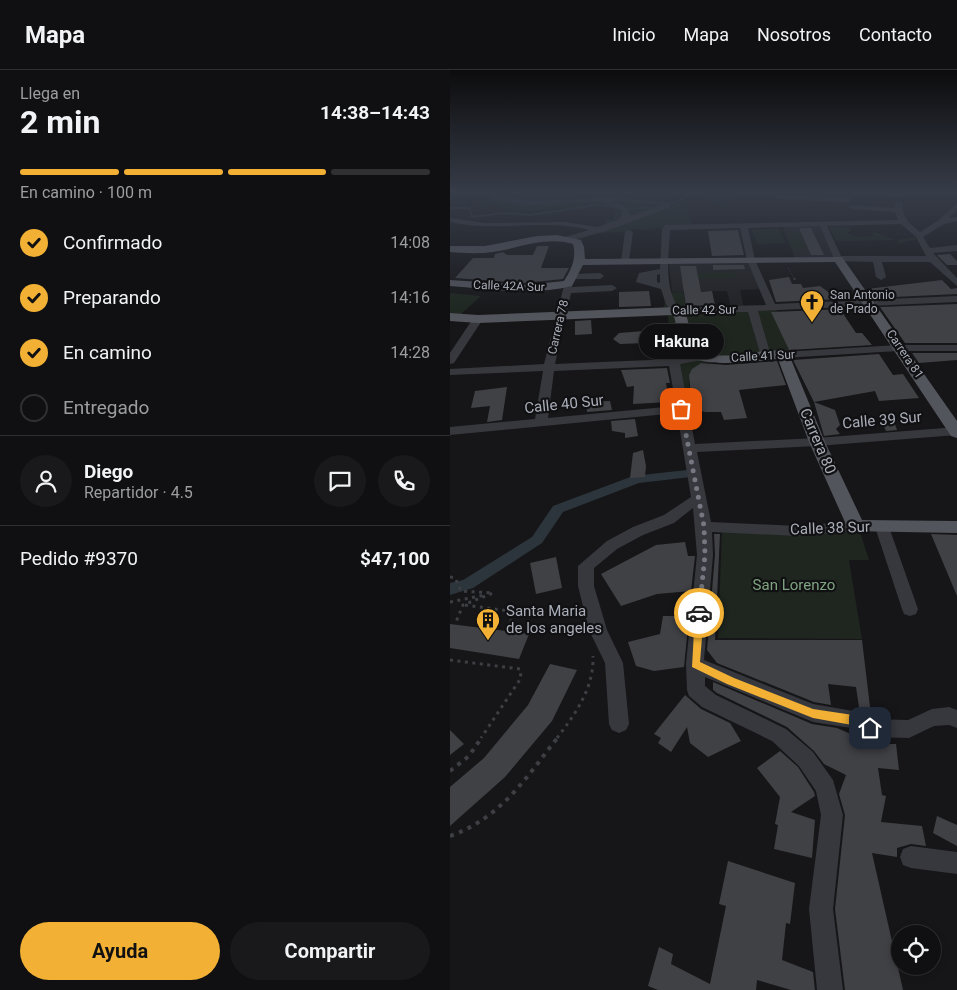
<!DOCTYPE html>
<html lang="es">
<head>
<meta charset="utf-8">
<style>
  body { margin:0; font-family:Roboto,sans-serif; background:#19191b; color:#f1f3f6; height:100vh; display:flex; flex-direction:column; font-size:19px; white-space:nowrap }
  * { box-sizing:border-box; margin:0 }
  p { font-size:16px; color:#9c9d9f }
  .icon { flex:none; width:28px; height:28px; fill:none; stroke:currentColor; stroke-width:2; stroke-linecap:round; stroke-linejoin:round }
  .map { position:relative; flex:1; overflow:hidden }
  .sheet { display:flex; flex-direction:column; background:#101012; width:450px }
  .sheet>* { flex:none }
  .fabs { position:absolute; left:441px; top:855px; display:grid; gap:10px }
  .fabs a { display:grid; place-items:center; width:50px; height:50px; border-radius:50%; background:#101012; box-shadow:0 2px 8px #0003,0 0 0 1px #303032; font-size:25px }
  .pin { position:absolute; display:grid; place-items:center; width:42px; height:42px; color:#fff; margin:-21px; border-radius:10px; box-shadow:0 2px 8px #0006 }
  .courier { position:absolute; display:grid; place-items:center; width:50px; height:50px; margin:-25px; border:4px solid #f2b134; border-radius:50%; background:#fff; color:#222; box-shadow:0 1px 6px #0007 }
  .bubble { position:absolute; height:35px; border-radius:18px; background:#101012; box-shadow:0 2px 8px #0003,0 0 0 1px #303032; font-size:16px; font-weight:700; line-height:35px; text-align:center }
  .head em { font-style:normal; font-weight:700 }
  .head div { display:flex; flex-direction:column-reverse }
  .head { display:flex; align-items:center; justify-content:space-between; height:85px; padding:0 20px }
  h1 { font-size:32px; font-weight:700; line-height:38px }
  .bar { display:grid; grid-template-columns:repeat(4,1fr); gap:8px 5px; align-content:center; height:60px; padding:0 20px }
  .bar i { height:6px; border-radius:4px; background:#303032 }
  .bar .on { background:#f2b134 }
  .bar p { grid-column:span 4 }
  .line { display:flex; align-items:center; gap:12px; padding:0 20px; border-top:1px solid #303032 }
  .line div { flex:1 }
  .round { display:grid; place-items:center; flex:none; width:52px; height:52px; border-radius:26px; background:#19191b }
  ol { padding:0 20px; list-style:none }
  li { display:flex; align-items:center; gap:15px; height:55px }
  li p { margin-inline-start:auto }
  li .icon { padding:5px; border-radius:50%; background:#f2b134; color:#111; stroke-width:4 }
  li:last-child { color:#9c9d9f }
  li i { width:28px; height:28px; border:2px solid #303032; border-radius:50% }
  .cta { display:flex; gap:10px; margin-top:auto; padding:10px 20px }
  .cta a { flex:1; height:58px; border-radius:30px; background:#f2b134; color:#111; font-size:20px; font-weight:700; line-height:58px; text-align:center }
  .cta a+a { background:#19191b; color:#f1f3f6 }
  header { display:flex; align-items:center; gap:30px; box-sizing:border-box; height:70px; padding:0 25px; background:#101012; border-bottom:1px solid #303032 }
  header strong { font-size:24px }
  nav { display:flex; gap:28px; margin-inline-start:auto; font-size:18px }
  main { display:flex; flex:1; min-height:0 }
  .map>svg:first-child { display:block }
</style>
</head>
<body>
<header>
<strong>Mapa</strong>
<nav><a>Inicio</a><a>Mapa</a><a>Nosotros</a><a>Contacto</a></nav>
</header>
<main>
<section class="sheet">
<div class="head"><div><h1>2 min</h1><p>Llega en</p></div><em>14:38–14:43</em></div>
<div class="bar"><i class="on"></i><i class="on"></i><i class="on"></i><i></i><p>En camino · 100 m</p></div>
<ol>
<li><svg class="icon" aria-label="check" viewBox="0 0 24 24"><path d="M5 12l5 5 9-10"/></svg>Confirmado<p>14:08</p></li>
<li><svg class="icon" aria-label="check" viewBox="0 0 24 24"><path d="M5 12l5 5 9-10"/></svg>Preparando<p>14:16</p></li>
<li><svg class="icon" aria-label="check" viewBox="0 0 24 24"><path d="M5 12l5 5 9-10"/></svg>En camino<p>14:28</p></li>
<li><i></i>Entregado</li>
</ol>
<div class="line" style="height:90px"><a class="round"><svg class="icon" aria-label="person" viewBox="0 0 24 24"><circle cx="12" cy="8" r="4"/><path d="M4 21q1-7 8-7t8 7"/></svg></a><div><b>Diego</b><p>Repartidor · 4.5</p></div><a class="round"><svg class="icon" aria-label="chat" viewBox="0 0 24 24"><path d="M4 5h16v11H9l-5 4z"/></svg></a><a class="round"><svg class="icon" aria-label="phone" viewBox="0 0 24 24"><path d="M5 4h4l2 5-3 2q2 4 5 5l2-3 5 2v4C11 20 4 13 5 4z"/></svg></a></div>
<div class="line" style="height:65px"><div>Pedido #9370</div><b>$47,100</b></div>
<div class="cta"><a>Ayuda</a><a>Compartir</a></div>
</section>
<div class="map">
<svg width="507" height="920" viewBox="0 0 507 920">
  <rect width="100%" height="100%" fill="#161618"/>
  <path fill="#222225" d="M 332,155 L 373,155 L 386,187 L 345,188 Z
    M 299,192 L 314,219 L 290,220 L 294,238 L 281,238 L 277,221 L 222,222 L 219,193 Z"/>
  <path fill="#1e261f" d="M 22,121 L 83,121 L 87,126 C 123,129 158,122 194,124 L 195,126 L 212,124 L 237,138 L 242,156 L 182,159 L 179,162 L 142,163 L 127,172 L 132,166 L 155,156 L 155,150 L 163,149 L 165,143 L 164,139 L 148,135 L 77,141 L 49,138 L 46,137 L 52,135 L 44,132 L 38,133 L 21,125 Z
    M 258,123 L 268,123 L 285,129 L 268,133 L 245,127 Z
    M 379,157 L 400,157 L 400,161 L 397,163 L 407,167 L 424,166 L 422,163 L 425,162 L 446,170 L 465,167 L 466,170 L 449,173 L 448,170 L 386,171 Z
    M 328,158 L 336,173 L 308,174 L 301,160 Z
    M 351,162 L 357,179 L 341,179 L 335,163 Z
    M 284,201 L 286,208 L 249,209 L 247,203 Z
    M 233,222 L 237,239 L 326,239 L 331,248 L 329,259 L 341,284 L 328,288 L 251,293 C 233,305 240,319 242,338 L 231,339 L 220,272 L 218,244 L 208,239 L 214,237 L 215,223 Z
    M 0,223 L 31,226 L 10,245 L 0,244 Z
    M 272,460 L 410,462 L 419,490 L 399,490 L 412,569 L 268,568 Z"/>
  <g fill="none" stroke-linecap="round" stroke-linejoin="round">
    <path stroke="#2c353c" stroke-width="2" d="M 0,138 L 19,138 L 22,147 L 55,143 L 80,145 L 148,135 L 165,137
      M 172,138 C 197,139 224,138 243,121"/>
    <path fill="#2c353c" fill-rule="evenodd" d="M 237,400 L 243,404 L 241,407 L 189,413 L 113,442 L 92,473 L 23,518 L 0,525 L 0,513 L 13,510 L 82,467 L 103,436 L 183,406 Z"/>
  </g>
  <path fill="#404145" d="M 349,158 L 361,158 L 374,185 L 361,185 Z
    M 288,160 L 294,185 L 262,186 L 258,161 Z
    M 87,176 L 99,176 L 91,198 L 119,198 L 113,209 L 74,213 L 5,208 L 23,188 L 44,188 L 45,184 L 53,182 L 57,185 L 83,185 Z
    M 500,184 L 507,191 L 507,195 L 497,195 L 487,185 Z
    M 263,195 L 294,195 L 295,199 L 263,200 Z
    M 230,196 L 246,196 L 251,222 L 262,221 L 265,235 L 236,236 Z
    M 339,207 L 342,214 L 351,214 L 353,218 L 370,216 L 381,224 L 386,224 L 389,229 L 326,232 L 319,210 Z
    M 492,210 L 501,219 L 507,218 L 507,224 L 423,228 L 417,219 Z
    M 199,221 L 201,236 L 169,237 L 169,222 Z
    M 507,234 L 507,273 L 455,273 L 430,237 Z
    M 396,239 L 398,242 L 392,242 L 406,263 L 412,263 L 422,275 L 339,280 L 321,242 Z
    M 141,250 L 142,264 L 125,265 L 125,251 Z
    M 219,259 L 220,272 L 170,274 L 163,269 L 169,263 Z
    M 462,283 L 507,283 L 507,290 L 469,293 Z
    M 429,284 L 443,305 L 453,304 L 469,328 L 429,331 L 425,321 L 364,332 L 343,290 Z
    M 327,291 L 336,315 L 289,320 L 297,348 L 274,350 L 271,342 L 255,342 L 242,338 L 239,305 L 242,299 L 251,293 L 276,295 Z
    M 217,298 L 220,313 L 216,313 L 219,332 L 183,334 L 184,316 L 177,317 L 171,300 Z
    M 57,317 L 52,350 L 37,352 L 40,336 L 21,338 L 25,321 Z
    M 160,331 L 162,340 L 137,342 L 136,332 Z
    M 364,332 L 385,340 L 390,355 L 386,359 L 390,364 L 374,366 Z
    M 442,345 L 447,360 L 436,361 L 430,347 Z
    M 185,349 L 188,366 L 175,368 L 175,363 L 162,361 L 161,351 Z
    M 193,380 L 196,396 L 195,407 L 180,408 L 183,383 Z
    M 264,464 L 270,464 L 265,570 L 412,570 L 420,637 L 409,637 L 406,617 L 378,614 L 381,635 L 364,632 L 267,593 L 257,580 L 265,485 Z
    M 481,464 L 507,465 L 507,526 Z
    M 235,472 L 238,486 L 245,486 L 241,521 L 207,524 L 171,536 L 151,504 L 206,475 Z
    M 106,487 L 112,518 L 86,524 L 80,493 Z
    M 213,546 L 239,546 L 234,597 L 204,601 L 186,596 L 178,572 L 210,564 Z
    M 0,554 L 79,564 L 69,589 L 0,578 Z
    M 100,594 L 127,600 L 102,651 L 55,707 L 0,756 L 0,717 L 34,688 L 78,635 Z
    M 263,612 L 362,654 L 387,658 L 424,674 L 446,674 L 449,700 L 428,698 L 432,725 L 436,726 L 431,752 L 472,756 L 476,776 L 461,774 L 447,778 L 447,787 L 422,783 L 453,920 L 395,920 L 385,839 L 395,745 L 389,724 L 396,705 L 374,694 L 364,681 L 337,657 L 267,623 L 263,620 Z
    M 235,625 L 251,639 L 280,653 L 291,671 L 258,687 L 240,673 L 237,657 L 221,682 L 208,673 L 211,668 L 204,664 Z
    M 0,660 L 14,674 L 0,685 Z
    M 330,681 L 348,697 L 364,722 L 365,726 L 341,742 L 365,750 L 362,788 L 324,779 L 328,755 L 325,754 L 330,727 L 307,698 Z
    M 487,746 L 507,755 L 507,776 L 483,763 Z
    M 278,791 L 345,813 L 340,854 L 336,853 L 332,890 L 363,902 L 365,920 L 341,920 L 307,910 L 306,920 L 208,920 L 198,916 L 209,877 L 223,884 L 221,894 L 260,914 L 276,836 L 269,834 Z"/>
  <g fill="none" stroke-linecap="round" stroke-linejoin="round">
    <path stroke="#3d3f44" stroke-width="1" stroke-dasharray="1 2" stroke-linecap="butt" d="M 187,159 L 207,159
      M 267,164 L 270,183
      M 270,164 L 273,183
      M 338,198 L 345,210"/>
    <path stroke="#3d3f44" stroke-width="2" stroke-dasharray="2 2.5" stroke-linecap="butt" d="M 344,208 L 346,212"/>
    <path stroke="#3d3f44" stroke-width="3" stroke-dasharray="3 4.5" stroke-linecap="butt" d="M 0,507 L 5,508 L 11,521 L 43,523 L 13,535 L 6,552
      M 0,532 L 35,525
      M 15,535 L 66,542 L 56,560
      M 0,590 L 70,599 L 71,608 L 31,668
      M 107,668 C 126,643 144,618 143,586"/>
    <path stroke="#3d3f44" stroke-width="4" stroke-dasharray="4 5.5" stroke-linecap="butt" d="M 0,701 L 19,686 L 32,667
      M 0,766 C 51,748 76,708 108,667"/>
    <path fill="#37383d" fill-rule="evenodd" d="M 32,121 L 40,121 L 55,126 L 80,131 L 168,127 L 221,133 L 219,138 L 153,162 L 118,171 L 114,169 L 115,167 L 139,160 C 94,148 46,163 0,152 L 0,148 L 36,153 L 115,152 L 147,157 L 168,150 L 172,146 L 171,140 C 164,138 155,132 150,132 C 112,129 65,146 32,121 ZM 161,131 L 168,131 L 212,135 L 180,146 L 177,137 Z
      M 404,121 L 453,123 L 457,125 L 453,127 L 402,124 Z
      M 327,125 L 399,128 L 403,130 L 399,132 L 324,129 Z
      M 449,131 L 453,133 C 451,147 460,154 470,162 L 489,150 L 507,133 L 507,140 L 499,148 L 507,147 L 507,151 L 494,154 L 473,167 L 480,178 L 507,175 L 507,181 L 483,183 L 507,208 L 507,216 L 480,192 L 432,192 L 436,207 L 431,210 L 426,207 L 423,192 L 385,191 L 370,156 L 298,158 L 305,190 L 325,234 L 507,226 L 507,232 L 308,241 L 321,286 L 316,289 L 311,286 L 298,242 L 223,243 L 216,234 L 211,219 L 186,212 L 189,203 L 210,199 L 212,159 L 215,155 L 448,150 L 445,142 L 402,139 L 398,137 L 402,135 L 445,138 L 445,133 ZM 451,154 L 466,167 L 476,186 L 391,186 L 377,156 ZM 290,158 L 297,190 L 316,235 L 229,238 C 213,217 219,184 220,160 ZM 210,204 L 210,213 L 207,212 L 207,205 Z
      M 179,160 L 183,162 L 179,191 L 175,194 L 171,191 L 175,162 Z
      M 122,204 L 150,203 L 154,206 L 150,209 L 119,209 L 119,205 Z
      M 115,212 L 121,212 L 122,217 L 162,215 L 167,218 L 162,221 L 121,223 L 105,294 L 224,289 L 257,285 L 257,289 L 230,294 L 245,374 L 367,368 L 507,357 L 507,365 L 367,376 L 247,382 L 261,452 L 348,456 L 406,451 L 411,452 L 413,456 L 411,460 L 406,461 L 348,466 L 262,462 L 263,485 L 254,590 L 363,634 L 403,641 L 421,649 L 458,650 L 482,639 L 499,637 L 507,640 L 507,658 L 499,655 L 484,656 L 459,668 L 420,667 L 401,658 L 363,652 L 255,607 L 255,616 L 266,625 L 336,659 L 363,682 L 383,710 L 393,745 L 383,839 L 393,920 L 367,920 L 359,839 L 371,745 L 366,721 L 349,696 L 322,671 L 252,637 L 239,626 L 237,620 L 236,594 L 247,485 L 243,438 L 224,453 L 193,465 L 167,479 L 144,498 L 144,516 L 157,560 L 173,593 L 179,654 L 176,660 L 169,663 L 162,660 L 159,654 L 155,593 L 139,560 L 128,516 L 128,496 L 157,471 L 183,457 L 214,445 L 241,427 L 227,343 L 0,365 L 0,357 L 85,349 L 93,301 L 0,305 L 0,299 L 94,294 ZM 219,296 L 226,336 L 98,348 L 104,301 Z
      M 28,246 L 33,249 L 4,293 L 0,294 L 0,283 L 24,247 Z
      M 448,275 L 507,275 L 507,281 L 448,281 L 333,288 L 328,285 L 333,282 Z
      M 432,452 L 437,453 L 439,457 L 468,539 L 466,544 L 460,546 L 454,544 L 452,539 L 425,457 L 427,453 Z
      M 461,776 L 507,782 L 507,804 L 461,798 L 453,795 L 450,787 L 453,779 Z"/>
    <path fill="#53555c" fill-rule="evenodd" d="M 107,165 L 131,170 L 134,177 L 135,189 L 392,187 L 507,351 L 507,368 L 501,366 L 385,192 L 133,195 L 122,216 C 82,226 41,219 0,216 L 0,210 L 74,215 L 114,211 C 121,200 127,188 123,174 C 95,166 70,178 43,182 C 28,184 14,183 0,182 L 0,176 L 35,176 L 87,166 Z
      M 226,237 C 241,241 239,262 241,275 C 267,298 308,275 338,282 L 375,372 L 412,450 L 507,451 L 507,463 L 399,461 L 359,372 L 328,289 C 303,291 247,301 229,279 C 222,270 229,254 223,245 L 28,253 L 0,251 L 0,243 L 28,245 Z"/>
  </g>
  <linearGradient id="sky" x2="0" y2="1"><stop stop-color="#0c0c0d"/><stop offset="0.49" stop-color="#363c48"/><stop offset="1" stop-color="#363c48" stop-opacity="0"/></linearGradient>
  <rect width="507" height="249" fill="url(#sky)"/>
  <path fill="#f2b134" d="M 249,539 L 254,543 L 250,592 L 284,608 L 363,639 L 403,645 L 424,654 L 424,661 L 420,663 L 402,655 L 363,648 L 277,614 L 242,597 L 245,543 Z"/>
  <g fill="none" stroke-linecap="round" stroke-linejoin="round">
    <path stroke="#757880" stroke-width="5" stroke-dasharray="0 9" d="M 231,339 L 254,456 L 255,485 L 249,543"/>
  </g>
  <defs>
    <g id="church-pin" transform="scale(1.25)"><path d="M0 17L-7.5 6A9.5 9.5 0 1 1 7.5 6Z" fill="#f2b134" stroke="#111113"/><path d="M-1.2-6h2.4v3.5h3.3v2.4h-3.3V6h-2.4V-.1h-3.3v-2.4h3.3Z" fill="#111"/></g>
    <g id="building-pin" transform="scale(1.25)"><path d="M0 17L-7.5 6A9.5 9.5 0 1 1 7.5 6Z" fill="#f2b134" stroke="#111113"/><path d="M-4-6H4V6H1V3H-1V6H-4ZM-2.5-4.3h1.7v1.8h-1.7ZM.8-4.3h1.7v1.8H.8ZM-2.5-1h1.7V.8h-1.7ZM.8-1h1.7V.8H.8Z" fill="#111"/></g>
  </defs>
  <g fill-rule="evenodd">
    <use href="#church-pin" x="362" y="232"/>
    <use href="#building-pin" x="38" y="550"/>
  </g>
  <g text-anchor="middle" stroke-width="4.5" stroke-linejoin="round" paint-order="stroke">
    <g font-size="12" fill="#a8adb8" stroke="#111113">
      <text transform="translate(59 216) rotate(2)" y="4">Calle 42A Sur</text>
      <text transform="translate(254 240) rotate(-1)" y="4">Calle 42 Sur</text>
      <text transform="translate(108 257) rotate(-77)" y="4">Carrera 78</text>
      <text transform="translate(455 284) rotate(56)" y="4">Carrera 81</text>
      <text transform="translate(313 286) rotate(-3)" y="4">Calle 41 Sur</text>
    </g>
    <g font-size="12" fill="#a8adb8" stroke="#111113" text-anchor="start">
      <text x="380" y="229">San Antonio<tspan x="380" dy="14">de Prado</tspan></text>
    </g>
    <g font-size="15" fill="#a8adb8" stroke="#111113">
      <text transform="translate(114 334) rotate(-6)" y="5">Calle 40 Sur</text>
      <text transform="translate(432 350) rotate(-5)" y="5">Calle 39 Sur</text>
      <text transform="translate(368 371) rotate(67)" y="5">Carrera 80</text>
      <text transform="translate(380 458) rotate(-2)" y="5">Calle 38 Sur</text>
    </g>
    <g font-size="15" fill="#7fa381" stroke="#111113">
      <text x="344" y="520">San Lorenzo</text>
    </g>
    <g font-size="15" fill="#a8adb8" stroke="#111113" text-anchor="start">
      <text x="56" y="546">Santa Maria<tspan x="56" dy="17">de los angeles</tspan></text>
    </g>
  </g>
</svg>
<div class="fabs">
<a><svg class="icon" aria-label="locate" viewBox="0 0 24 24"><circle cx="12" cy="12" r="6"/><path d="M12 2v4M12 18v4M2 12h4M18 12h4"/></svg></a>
</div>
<div class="pin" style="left:231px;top:339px;background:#ea580c"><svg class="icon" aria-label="bag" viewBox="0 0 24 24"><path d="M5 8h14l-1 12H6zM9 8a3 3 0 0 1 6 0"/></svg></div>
<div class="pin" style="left:420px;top:658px;background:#1f2937"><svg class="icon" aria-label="home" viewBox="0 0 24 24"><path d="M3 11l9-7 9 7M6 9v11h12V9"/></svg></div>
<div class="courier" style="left:249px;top:543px"><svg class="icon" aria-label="car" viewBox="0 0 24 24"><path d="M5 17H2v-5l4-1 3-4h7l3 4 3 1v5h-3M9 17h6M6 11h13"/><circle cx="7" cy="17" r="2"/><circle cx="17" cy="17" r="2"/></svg></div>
<div class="bubble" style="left:189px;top:254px;width:85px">Hakuna</div>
</div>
</main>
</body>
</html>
